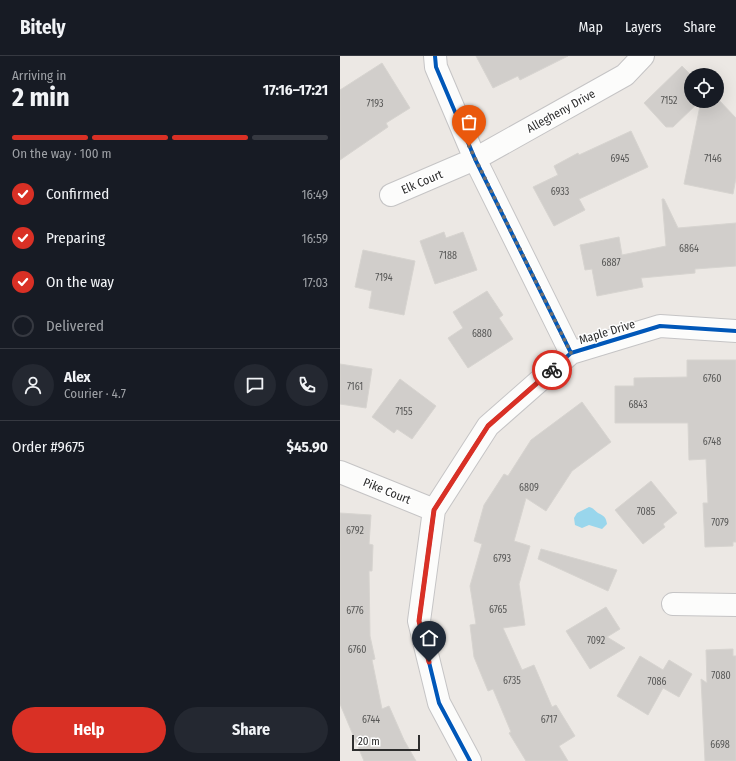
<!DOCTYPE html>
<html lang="en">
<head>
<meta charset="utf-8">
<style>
  body { margin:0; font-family:"Fira Sans Condensed",sans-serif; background:#242831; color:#f1f3f6; height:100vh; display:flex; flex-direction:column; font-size:15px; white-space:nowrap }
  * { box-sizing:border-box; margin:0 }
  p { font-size:13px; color:#9ea1a6 }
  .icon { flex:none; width:22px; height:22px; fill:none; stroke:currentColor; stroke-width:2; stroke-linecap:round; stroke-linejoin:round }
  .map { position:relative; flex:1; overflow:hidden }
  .side { display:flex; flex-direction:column; background:#171b24; width:340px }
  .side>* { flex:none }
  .fabs { position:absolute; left:344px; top:12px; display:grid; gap:8px }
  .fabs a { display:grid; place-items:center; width:40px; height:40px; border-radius:50%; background:#171b24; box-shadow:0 4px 16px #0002; font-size:20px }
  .scale { position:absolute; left:12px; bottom:10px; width:68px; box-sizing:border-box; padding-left:4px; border:2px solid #2e2e2e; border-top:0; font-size:11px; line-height:14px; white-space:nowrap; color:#2e2e2e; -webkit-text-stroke:3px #fff; paint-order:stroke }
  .pin { position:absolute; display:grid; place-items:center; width:34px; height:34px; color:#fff; margin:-41px -17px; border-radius:50% 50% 50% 0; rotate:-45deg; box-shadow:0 0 4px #0007 }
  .pin .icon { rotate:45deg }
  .courier { position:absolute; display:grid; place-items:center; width:40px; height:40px; margin:-20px; border:3px solid #d93025; border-radius:50%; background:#fff; color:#222; box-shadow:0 1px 5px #0007 }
  .head em { font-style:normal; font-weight:700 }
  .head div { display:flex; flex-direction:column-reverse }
  .head { display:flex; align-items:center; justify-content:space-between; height:68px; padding:0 12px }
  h1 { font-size:26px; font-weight:700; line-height:30px }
  .bar { display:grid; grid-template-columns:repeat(4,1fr); gap:6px 4px; align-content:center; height:48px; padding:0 12px }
  .bar i { height:5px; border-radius:3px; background:#363941 }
  .bar .on { background:#d93025 }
  .bar p { grid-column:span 4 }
  .line { display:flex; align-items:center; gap:10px; padding:0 12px; border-top:1px solid #363941 }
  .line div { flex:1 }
  .round { display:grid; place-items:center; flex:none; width:42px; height:42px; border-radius:21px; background:#242831 }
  ol { padding:0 12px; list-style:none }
  li { display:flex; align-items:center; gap:12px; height:44px }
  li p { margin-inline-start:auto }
  li .icon { padding:4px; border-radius:50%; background:#d93025; color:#fff; stroke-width:4 }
  li:last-child { color:#9ea1a6 }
  li i { width:22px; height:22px; border:2px solid #363941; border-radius:50% }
  .action { display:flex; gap:8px; margin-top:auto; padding:8px 12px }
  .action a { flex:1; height:46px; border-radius:24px; background:#d93025; color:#fff; font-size:16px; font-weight:700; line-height:46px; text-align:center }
  .action a+a { background:#242831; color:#f1f3f6 }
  header { display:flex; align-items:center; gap:24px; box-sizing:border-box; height:56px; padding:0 20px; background:#171b24; border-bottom:1px solid #363941 }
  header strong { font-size:19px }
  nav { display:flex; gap:22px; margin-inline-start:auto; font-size:14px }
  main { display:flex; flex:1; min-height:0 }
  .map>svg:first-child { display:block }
</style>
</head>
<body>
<header>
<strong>Bitely</strong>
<nav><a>Map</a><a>Layers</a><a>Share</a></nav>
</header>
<main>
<section class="side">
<div class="head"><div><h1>2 min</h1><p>Arriving in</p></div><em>17:16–17:21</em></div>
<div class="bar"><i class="on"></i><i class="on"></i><i class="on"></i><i></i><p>On the way · 100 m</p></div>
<ol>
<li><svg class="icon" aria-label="check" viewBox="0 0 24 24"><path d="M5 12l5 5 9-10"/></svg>Confirmed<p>16:49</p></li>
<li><svg class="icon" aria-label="check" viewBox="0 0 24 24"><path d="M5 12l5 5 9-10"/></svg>Preparing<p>16:59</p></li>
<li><svg class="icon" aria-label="check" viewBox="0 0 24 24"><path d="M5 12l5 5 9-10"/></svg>On the way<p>17:03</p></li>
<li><i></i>Delivered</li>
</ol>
<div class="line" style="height:72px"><a class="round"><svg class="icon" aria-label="person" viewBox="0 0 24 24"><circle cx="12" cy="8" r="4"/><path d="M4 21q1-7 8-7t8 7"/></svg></a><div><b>Alex</b><p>Courier · 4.7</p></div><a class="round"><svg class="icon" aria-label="chat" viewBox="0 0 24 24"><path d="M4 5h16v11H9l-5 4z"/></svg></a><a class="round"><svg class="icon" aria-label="phone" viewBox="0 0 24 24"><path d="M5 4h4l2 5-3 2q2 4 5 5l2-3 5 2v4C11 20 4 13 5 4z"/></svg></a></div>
<div class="line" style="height:52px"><div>Order #9675</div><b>$45.90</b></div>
<div class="action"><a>Help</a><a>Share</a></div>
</section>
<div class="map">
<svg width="396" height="705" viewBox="0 0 396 705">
  <rect width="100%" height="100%" fill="#ece8e4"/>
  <path fill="#99d6ec" d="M 249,451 C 254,452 255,455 258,457 C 264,460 266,461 267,468 L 262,473 L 249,469 L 242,472 L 235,469 L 234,462 L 237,457 Z"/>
  <path fill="#d1cecb" stroke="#d7d4d0" d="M 136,0 L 228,0 L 180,24 L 178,20 L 153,32 Z
    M 42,7 L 70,52 L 46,67 L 48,71 L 0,104 L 0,34 Z
    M 342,10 L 351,19 L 351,45 L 360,45 L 333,71 L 326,71 L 304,47 Z
    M 377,42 L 396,62 L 396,122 L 393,138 L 344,128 L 361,45 L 377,46 Z
    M 291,75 L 308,111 L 239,143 L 245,154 L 214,170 L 193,131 L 218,119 L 214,110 L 238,97 L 239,99 Z
    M 322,143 L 324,143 L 338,172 L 396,167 L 396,210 L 355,213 L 355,217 L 301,222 L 303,231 L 257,240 L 252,213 L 245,214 L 240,189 L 279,181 L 282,199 L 326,190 Z
    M 104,176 L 106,182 L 123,176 L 137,214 L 95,228 L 80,185 Z
    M 23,194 L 75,205 L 64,259 L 29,252 L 32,235 L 15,231 Z
    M 147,235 L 163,259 L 159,262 L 173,283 L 128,312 L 108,282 L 123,272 L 113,256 Z
    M 347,304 L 396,304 L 396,486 L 393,486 L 393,490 L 365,491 L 363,447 L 368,447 L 366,403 L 349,404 L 348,367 L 275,367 L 275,330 L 294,330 L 294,322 L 347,321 Z
    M 0,308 L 32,313 L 26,352 L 0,348 Z
    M 60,323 L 96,350 L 72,383 L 57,373 L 54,377 L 32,361 Z
    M 242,346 L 271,386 L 232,415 L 206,455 L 186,442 L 174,485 L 190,490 L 179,528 L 185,569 L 163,572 L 182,614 L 194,609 L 212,651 L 216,649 L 235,680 L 219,690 L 228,705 L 186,705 L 169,677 L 171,676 L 153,633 L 148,635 L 134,601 L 130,569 L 136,568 L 130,530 L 142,488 L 134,485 L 144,449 L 164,418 L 168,420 L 191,384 Z
    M 311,425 L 337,457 L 323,468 L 325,471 L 303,488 L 275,454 Z
    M 0,457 L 31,459 L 29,488 L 33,489 L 32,515 L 29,515 L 30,580 L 35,603 L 32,604 L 42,653 L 49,650 L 64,684 L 76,705 L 24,705 L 0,648 Z
    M 201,493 L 277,514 L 268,535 L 198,503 Z
    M 266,551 L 280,573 L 267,581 L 285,592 L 250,613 L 226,575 Z
    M 393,593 L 393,600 L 396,600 L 396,705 L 365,705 L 361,623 L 367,627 L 366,594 Z
    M 300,600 L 323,614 L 329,604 L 352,618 L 339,641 L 323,632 L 308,659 L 277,640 Z"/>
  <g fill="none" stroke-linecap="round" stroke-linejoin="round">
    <g stroke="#c5c4c5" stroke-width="24">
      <path id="minor" d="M 95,0 L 96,11 L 135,103 L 231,297
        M 51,139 L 135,103 L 285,19 L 303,0
        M 0,416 L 94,454
        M 333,548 L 396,549
        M 130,705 L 99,647 L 79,565 L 94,454 L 148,370 L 231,297 L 320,270 L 396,275"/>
    </g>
    <use href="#minor" stroke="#fcfcfb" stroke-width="22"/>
    <g stroke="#fff" stroke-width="6">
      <path id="cycleway" d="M 95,0 L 96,11 L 135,103 L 231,297
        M 130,705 L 99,647 L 79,565 L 94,454 L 148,370 L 231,297 L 320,270 L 396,275"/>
    </g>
    <use href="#cycleway" stroke="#0057b8" stroke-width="4"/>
  </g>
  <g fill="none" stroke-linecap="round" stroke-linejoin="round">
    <path stroke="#706f6e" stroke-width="4" stroke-dasharray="0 7.2" d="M 129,90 L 231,297 L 212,314"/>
    <path stroke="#d93025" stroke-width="5" d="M 89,606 L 79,565 L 94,454 L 148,370 L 212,314"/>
  </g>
  <g text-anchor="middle" stroke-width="3" stroke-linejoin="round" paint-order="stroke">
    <g font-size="10" fill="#585857">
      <text x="329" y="48">7152</text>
      <text x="35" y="51">7193</text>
      <text x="280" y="106">6945</text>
      <text x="373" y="106">7146</text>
      <text x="220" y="139">6933</text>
      <text x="349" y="196">6864</text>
      <text x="108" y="203">7188</text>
      <text x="271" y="210">6887</text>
      <text x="44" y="225">7194</text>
      <text x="142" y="281">6880</text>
      <text x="372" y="326">6760</text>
      <text x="15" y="334">7161</text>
      <text x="298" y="352">6843</text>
      <text x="64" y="359">7155</text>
      <text x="372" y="389">6748</text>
      <text x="189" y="435">6809</text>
      <text x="306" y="459">7085</text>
      <text x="380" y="470">7079</text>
      <text x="15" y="478">6792</text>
      <text x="162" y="506">6793</text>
      <text x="158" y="557">6765</text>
      <text x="15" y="558">6776</text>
      <text x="256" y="588">7092</text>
      <text x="17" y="597">6760</text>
      <text x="381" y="623">7080</text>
      <text x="172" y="628">6735</text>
      <text x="317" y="629">7086</text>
      <text x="31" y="667">6744</text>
      <text x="209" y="667">6717</text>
      <text x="380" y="692">6698</text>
    </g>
    <g font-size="12" fill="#2e2e2e" stroke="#fff">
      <text transform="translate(221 55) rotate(-29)" y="4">Allegheny Drive</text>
      <text transform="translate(82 126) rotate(-23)" y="4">Elk Court</text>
      <text transform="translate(267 276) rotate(-17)" y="4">Maple Drive</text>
      <text transform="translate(47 435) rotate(22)" y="4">Pike Court</text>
    </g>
  </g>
</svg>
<div class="fabs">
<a><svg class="icon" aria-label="locate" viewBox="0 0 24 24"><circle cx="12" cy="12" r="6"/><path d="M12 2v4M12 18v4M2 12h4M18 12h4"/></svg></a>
</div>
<div class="scale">20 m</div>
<div class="pin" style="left:129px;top:90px;background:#ea580c"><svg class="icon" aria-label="bag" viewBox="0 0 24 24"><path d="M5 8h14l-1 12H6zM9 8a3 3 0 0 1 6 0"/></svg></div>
<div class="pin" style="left:89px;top:606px;background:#1f2937"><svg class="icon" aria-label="home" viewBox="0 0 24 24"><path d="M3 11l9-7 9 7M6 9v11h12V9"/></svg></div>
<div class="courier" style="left:212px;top:314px"><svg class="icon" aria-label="bike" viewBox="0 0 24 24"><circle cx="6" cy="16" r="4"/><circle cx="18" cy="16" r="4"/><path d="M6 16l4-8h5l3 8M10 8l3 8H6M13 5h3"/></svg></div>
</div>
</main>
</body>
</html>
